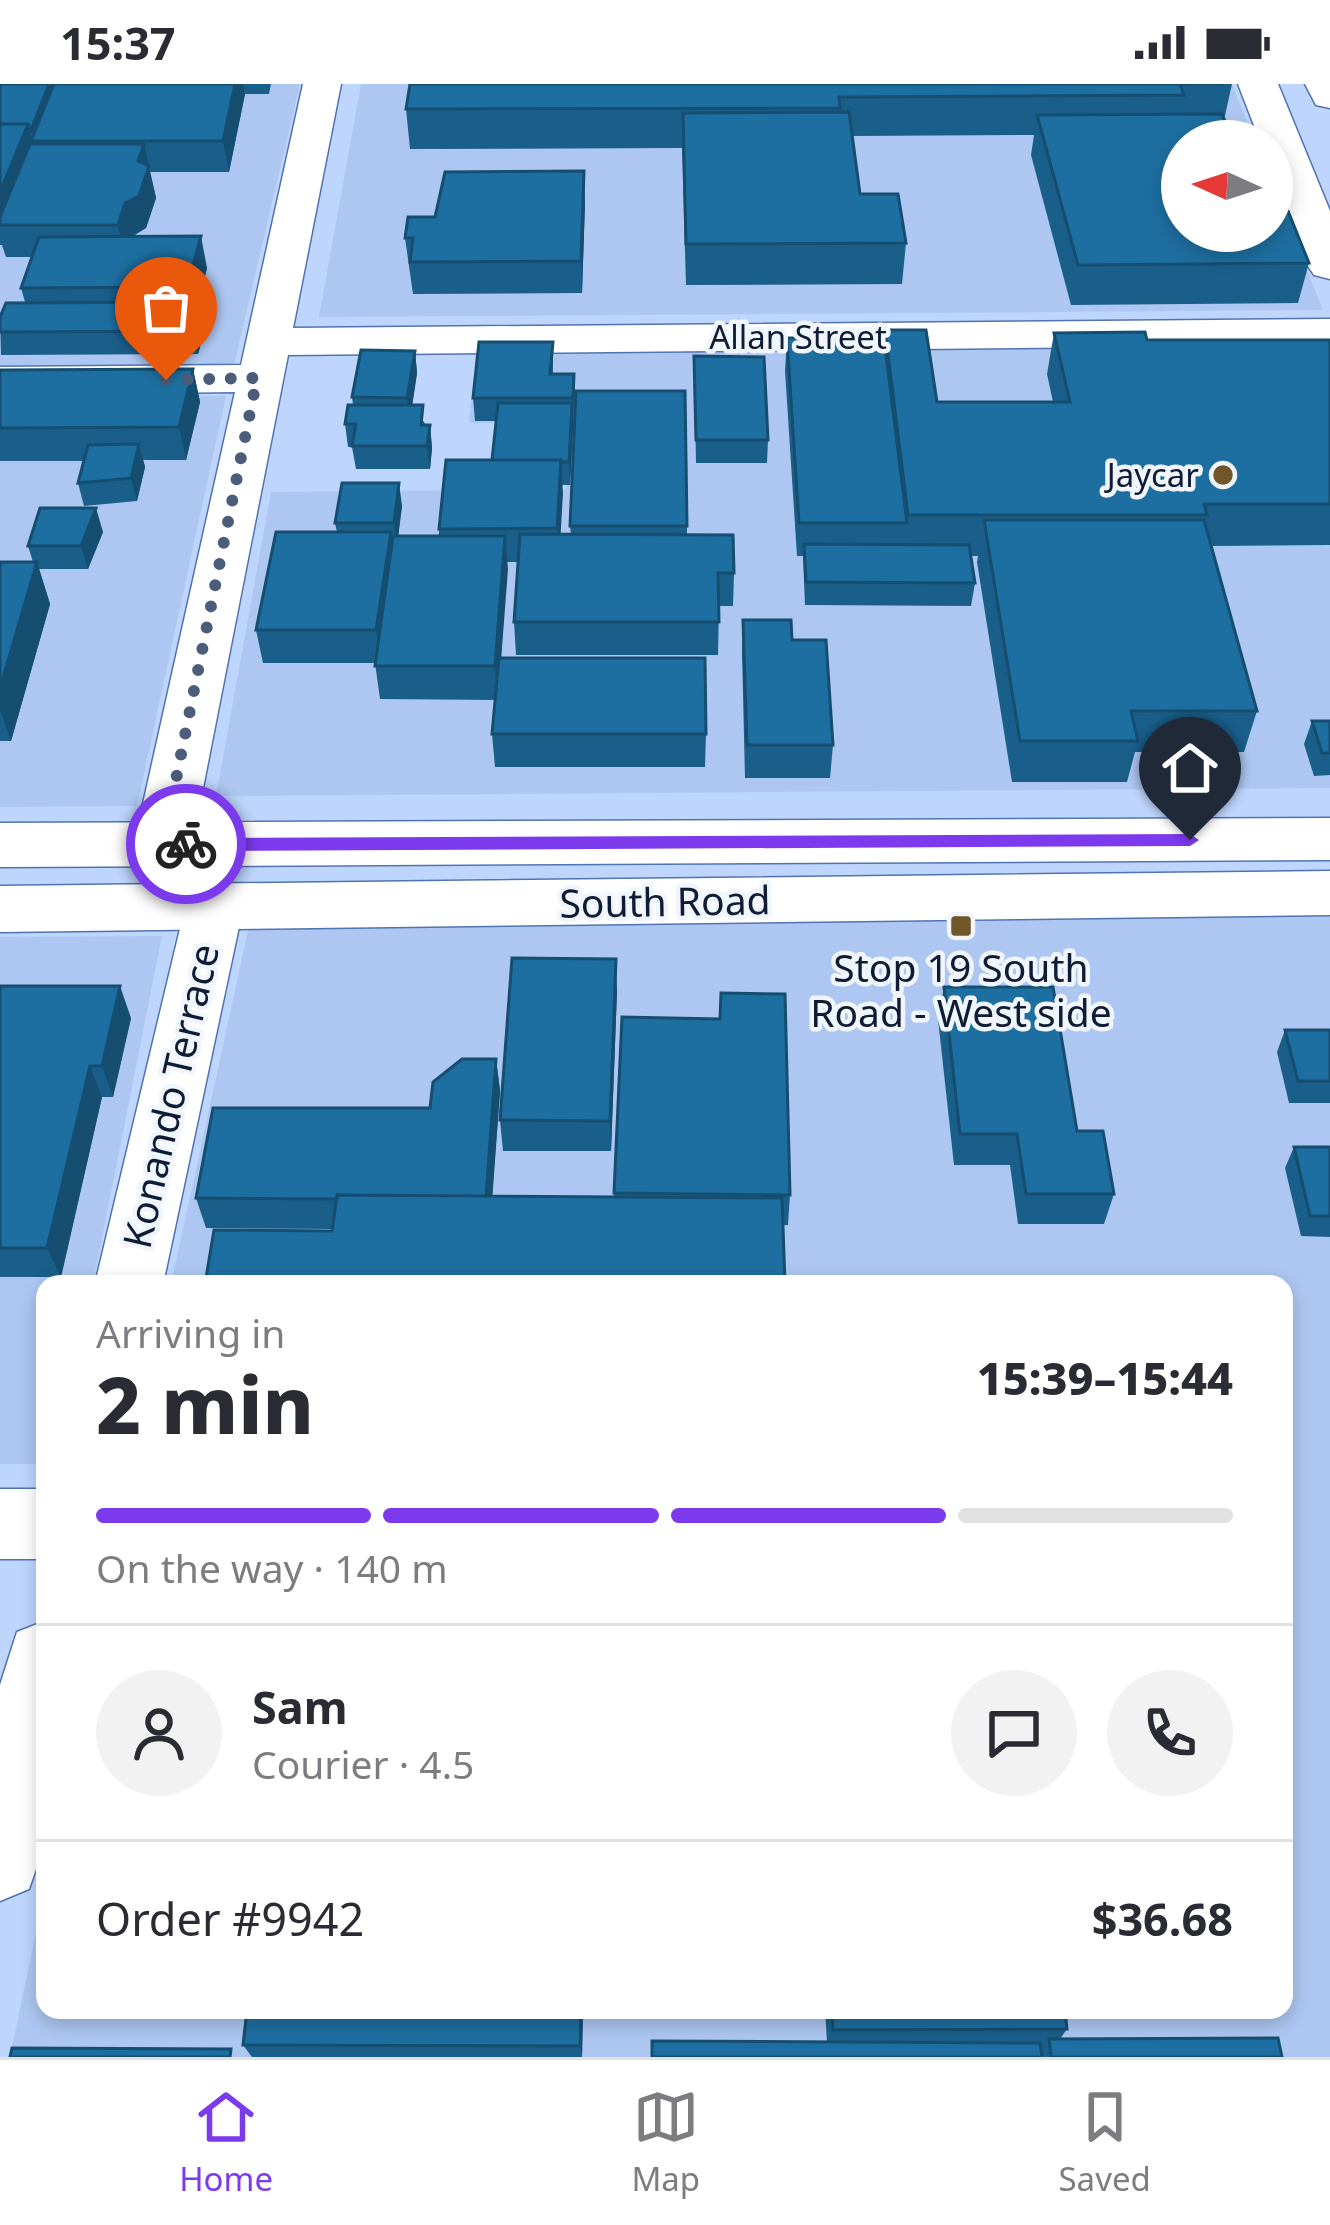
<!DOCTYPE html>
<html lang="en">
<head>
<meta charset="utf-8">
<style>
  body { margin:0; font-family:"Noto Sans",sans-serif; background:#f2f2f3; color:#2b2b33; height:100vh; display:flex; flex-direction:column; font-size:45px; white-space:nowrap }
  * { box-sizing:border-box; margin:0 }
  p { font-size:39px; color:#7c7c81 }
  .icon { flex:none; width:66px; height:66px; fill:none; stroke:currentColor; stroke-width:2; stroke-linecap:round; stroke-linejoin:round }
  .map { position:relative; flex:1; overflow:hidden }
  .drawer { position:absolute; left:36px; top:1191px; width:1257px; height:744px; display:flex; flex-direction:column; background:#fff; border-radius:24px; box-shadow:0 6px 18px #0003 }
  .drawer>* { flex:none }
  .needle { width:78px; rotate:273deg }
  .tools { position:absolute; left:1161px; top:36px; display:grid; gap:24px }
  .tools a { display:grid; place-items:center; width:132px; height:132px; border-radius:50%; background:#fff; box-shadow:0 6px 18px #0003; font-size:60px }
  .pin { position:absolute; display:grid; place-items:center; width:102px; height:102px; color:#fff; margin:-123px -51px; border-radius:50% 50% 50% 0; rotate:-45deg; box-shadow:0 0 12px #0007 }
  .pin .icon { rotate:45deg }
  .courier { position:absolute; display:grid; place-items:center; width:120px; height:120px; margin:-60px; border:9px solid #7c3aed; border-radius:50%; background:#fff; color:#222; box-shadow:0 3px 15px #0007 }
  .headline em { font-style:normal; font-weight:800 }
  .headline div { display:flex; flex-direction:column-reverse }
  .headline { display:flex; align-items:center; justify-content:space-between; height:204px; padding:0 60px }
  h1 { font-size:78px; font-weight:800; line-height:90px }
  .bar { display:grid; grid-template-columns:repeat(4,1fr); gap:18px 12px; align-content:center; height:144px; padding:0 60px }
  .bar i { height:15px; border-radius:9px; background:#e1e1e2 }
  .bar .active { background:#7c3aed }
  .bar p { grid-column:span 4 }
  .line { display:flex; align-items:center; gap:30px; padding:0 60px; border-top:3px solid #e1e1e2 }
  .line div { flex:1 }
  .round { display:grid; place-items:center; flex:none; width:126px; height:126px; border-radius:63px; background:#f2f2f3 }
  .status { display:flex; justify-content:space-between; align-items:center; height:84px; padding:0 60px; background:#fff; direction:ltr }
  .status svg { height:33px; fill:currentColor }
  .tabs { display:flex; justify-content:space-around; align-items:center; height:168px; border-top:3px solid #e1e1e2; background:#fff; font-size:33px; color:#7c7c81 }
  .tabs a { display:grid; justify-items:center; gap:6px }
  .tabs .active { color:#7c3aed }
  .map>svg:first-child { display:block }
</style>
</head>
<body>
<div class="status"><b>15:37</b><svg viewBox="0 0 49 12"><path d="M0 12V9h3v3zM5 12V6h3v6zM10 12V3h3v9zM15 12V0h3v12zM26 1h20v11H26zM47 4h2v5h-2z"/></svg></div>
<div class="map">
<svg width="1330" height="1973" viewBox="0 0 1330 1973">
  <rect width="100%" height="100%" fill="#bed5fd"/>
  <path fill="#adc7f2" d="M 0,0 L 300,0 L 234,281 L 0,282 Z
    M 361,0 L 1232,0 L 1255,57 L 1182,57 L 1182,147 L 1272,147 L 1272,99 L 1323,226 L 319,233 Z
    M 1330,263 L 1330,704 L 216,712 L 271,408 L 566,405 L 568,339 L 469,339 L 476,265 Z
    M 226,312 L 137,722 L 0,723 L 0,314 Z
    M 1330,832 L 1330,1973 L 10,1973 L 45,1805 L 45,1926 L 1284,1926 L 1284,1200 L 171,1200 L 249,842 Z
    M 162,852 L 93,1200 L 45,1200 L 45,1380 L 0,1380 L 0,853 Z"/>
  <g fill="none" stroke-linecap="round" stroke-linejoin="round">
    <g stroke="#5174b1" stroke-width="3">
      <path id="minor" d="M 303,0 L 341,0 L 293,244 L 1330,235 L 1330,261 L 288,271 L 192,760 L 183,775 L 163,781 L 143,775 L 134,760 L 235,308 L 0,311 L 0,283 L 241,281 Z
        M 214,802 L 235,809 L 243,824 L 163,1200 L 95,1200 L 185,824 L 193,809 Z
        M 0,1405 L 45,1405 L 45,1475 L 0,1475 Z
        M 45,1537 L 45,1759 L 29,1805 L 0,1817 L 0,1601 L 17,1548 Z"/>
    </g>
    <g stroke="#5174b1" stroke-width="3">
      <path id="major" d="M 1238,0 L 1278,0 L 1330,127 L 1330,195 L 1314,191 L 1308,182 L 1272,89 L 1272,57 L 1260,57 Z
        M 1305,0 L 1330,0 L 1330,24 L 1316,21 Z"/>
    </g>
    <g stroke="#5174b1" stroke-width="3">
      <path id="highway" d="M 1330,734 L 1330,776 L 0,783 L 0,739 Z
        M 1330,787 L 1330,831 L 0,848 L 0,802 Z"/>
    </g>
    <use href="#minor" fill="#fff" fill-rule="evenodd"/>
    <use href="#major" fill="#fff" fill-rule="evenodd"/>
    <use href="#highway" fill="#fff" fill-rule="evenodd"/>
  </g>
  <path fill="#1a5f8a" d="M 0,0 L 271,0 L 269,10 L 245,10 L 229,88 L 150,88 L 156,114 L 146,144 L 132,153 L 207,184 L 198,218 L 202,218 L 206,241 L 198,270 L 1,271 L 0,233 L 25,218 L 21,204 L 32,173 L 6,173 L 2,161 L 0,161 Z
    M 410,0 L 1232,0 L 1224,36 L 1182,57 L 1309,179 L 1298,219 L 1071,221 L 1031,71 L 1034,51 L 852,52 L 860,110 L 906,159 L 902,200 L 686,201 L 682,64 L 410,65 L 406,25 Z
    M 585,119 L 582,209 L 413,210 L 405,154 L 435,133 Z
    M 885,246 L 937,318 L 1053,318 L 1047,290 L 1054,249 L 1147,256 L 1330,256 L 1330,461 L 1211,462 L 1257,627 L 1244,668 L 1135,668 L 1127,698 L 1012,698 L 977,478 L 978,472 L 971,472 L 975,499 L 971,522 L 805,521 L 803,472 L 797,472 L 785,287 L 787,254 L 884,254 Z
    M 553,258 L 553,290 L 574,290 L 575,313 L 570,401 L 562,401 L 560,450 L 571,450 L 570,442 L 685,307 L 687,450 L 734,489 L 733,522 L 719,522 L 718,571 L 516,571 L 514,538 L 518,478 L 507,478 L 501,574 L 706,650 L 705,683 L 495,683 L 492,650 L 495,616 L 380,615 L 375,579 L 263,579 L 256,546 L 337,448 L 335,439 L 402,422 L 398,452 L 439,452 L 439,445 L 492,376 L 496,337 L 475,337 L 473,314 Z
    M 415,267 L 417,289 L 412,321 L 426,341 L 430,341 L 432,364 L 430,385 L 356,385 L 352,363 L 348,363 L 345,340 L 353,321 L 352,313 Z
    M 694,272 L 768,356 L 767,379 L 696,379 Z
    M 193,285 L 200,318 L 186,376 L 143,376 L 145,383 L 137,417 L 84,422 L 78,399 L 84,377 L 0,377 L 0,286 Z
    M 103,448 L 88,485 L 39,485 L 50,520 L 11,657 L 0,657 L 0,478 L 33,478 L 28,462 Z
    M 743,536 L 792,556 L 833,661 L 830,694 L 745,694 L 742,569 Z
    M 1312,637 L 1330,637 L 1330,691 L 1314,692 L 1304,660 Z
    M 0,902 L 131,934 L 113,1013 L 102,1013 L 61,1193 L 0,1193 Z
    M 944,903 L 1077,1047 L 1114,1110 L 1104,1140 L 1018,1140 L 1010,1081 L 954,1081 L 938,935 Z
    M 617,907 L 611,1067 L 503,1067 L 500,1036 Z
    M 622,933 L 790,1111 L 788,1141 L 332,1147 L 332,1145 L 206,1144 L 196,1114 L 430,1024 L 496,975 L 500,1007 L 492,1112 L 614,1113 Z
    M 1285,946 L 1330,946 L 1330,1019 L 1289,1019 L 1277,968 Z
    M 1294,1063 L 1330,1063 L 1330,1153 L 1301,1152 L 1285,1084 Z
    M 583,1926 L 582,1973 L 252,1973 L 243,1961 Z
    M 825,1926 L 1065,1926 L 1067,1945 L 1060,1955 L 1282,1973 L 652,1973 L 827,1958 Z"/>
  <path fill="#154e71" d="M 49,0 L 69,0 L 34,57 L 31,46 Z
    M 235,0 L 243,0 L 245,10 L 229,88 L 223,57 Z
    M 28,40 L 37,81 L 0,141 L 0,108 Z
    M 144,60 L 156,114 L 146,144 L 132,151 L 125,173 L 118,141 Z
    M 584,87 L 585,119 L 582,209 L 581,177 Z
    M 201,152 L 207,184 L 194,235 L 187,203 Z
    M 202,218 L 206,241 L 198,270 L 194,247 Z
    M 415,267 L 417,289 L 410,337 L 407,314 Z
    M 193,285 L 200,318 L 186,376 L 179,343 Z
    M 572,319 L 573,342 L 570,401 L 569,378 Z
    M 430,341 L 432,364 L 430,385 L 427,362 Z
    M 139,360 L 145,383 L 137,417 L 131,394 Z
    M 561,376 L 563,409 L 559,478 L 557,444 Z
    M 399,399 L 402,422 L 397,462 L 394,439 Z
    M 96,424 L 103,448 L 88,485 L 81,462 Z
    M 391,448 L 395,481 L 381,579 L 376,546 Z
    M 505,452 L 508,485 L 498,616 L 495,582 Z
    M 37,478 L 50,520 L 11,657 L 0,626 L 0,604 Z
    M 616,875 L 617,907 L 611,1067 L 610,1037 Z
    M 120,902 L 131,934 L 113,1013 L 102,982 Z
    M 496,975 L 500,1007 L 490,1146 L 486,1116 Z
    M 90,982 L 102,1013 L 61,1193 L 47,1164 Z
    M 581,1926 L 583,1926 L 582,1973 L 580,1962 Z"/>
  <path fill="#1e6fa1" stroke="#154e71" stroke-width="3" d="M 0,0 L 49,0 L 31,46 L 28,40 L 0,40 Z
    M 54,0 L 235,0 L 223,57 L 31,57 Z
    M 410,0 L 1224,0 L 1180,0 L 1184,11 L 839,13 L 840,24 L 406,25 Z
    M 849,28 L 860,110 L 898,110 L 906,159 L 686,160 L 683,29 Z
    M 1222,30 L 1233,57 L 1182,57 L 1182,147 L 1272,147 L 1272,127 L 1288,127 L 1309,179 L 1078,181 L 1037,31 Z
    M 0,40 L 28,40 L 0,108 Z
    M 30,60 L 144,60 L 138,77 L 149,82 L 139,112 L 125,119 L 118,141 L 0,141 L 0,133 Z
    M 584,87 L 581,177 L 410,178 L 413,154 L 405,154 L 408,133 L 435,133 L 445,88 Z
    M 201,152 L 187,203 L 21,204 L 39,153 Z
    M 202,218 L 194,247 L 0,248 L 0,233 L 6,219 Z
    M 885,246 L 926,246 L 937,318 L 1070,318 L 1054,249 L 1145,248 L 1147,256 L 1330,256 L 1330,420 L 1204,420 L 1207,431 L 908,431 Z
    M 787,254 L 884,254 L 907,439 L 799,439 Z
    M 479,258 L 553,258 L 550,290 L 574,290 L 573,314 L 473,314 Z
    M 361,266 L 415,267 L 407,314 L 352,313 Z
    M 694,272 L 764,273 L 768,356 L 696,356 Z
    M 193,285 L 179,343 L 0,344 L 0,286 Z
    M 576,307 L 685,307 L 687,442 L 570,442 Z
    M 498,319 L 572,319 L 569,378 L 561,378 L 561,376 L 492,376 Z
    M 348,321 L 423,321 L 421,341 L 430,341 L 427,362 L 352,362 L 356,340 L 345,340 Z
    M 139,360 L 131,394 L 78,399 L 88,361 Z
    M 446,376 L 561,376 L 557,444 L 439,445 Z
    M 342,399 L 399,399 L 394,439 L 335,439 Z
    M 40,424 L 96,424 L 81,462 L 28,462 Z
    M 984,436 L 1204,436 L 1257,627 L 1131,627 L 1138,657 L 1020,657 Z
    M 276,448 L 391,448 L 376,546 L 256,546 Z
    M 520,450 L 733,451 L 734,489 L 718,489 L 719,538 L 514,538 Z
    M 393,452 L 505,452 L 495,582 L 375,582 Z
    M 804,460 L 969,461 L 975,499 L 806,498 Z
    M 0,478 L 37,478 L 0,604 Z
    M 743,536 L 791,536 L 792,556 L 826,556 L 833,661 L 747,661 Z
    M 499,574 L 705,574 L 706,650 L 492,650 Z
    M 1312,637 L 1330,637 L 1330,669 L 1322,669 Z
    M 512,874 L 616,875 L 610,1037 L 500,1036 Z
    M 0,902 L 120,902 L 102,982 L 90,982 L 47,1164 L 0,1164 Z
    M 944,903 L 1053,903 L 1077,1047 L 1103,1047 L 1114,1110 L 1026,1110 L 1017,1050 L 960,1050 Z
    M 721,909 L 785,910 L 790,1111 L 614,1109 L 622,933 L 720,935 Z
    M 1285,946 L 1330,946 L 1330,997 L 1298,997 Z
    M 462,975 L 496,975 L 486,1112 L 337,1111 L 337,1115 L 196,1114 L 213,1024 L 430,1024 L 433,998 Z
    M 1294,1063 L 1330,1063 L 1330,1132 L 1310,1132 Z
    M 337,1111 L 782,1114 L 785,1200 L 205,1200 L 214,1146 L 332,1147 Z
    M 247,1926 L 581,1926 L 580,1962 L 243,1961 Z
    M 832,1926 L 1065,1926 L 1067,1945 L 833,1946 Z
    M 1278,1954 L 1282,1973 L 1051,1973 L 1049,1955 Z
    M 652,1957 L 1040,1959 L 1042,1973 L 652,1973 Z
    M 12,1964 L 231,1965 L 230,1973 L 10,1973 Z"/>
  <path fill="#7c3aed" d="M 1190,750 L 1199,756 L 1190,762 L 186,767 L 178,760 L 186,754 Z"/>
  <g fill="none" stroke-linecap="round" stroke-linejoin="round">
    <path stroke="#4c5d7b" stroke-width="12" stroke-dasharray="0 21.6" d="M 166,296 L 257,294 L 163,760 L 186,760"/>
  </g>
  <g fill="#705628" stroke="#f1f5fc" stroke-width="4.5">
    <circle cx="1223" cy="391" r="12"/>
    <rect x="949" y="830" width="24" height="24" rx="6"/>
  </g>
  <g text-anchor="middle" stroke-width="9" stroke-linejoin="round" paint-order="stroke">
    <g font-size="33" fill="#0f1c35" stroke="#f1f5fc">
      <text x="798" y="265">Allan Street</text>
    </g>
    <g font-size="33" fill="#0f1c35" stroke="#f1f5fc" text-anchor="end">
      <text x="1199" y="403">Jaycar</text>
    </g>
    <g font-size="39" fill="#0f1c35" stroke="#f1f5fc">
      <text transform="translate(665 818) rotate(-1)" y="14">South Road</text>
      <text transform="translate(171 1012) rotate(-77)" y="14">Konando Terrace</text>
    </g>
    <g font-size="39" fill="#0f1c35" stroke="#f1f5fc">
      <text x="961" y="898">Stop 19 South<tspan x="961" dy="45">Road - West side</tspan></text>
    </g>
  </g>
</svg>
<div class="tools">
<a><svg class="needle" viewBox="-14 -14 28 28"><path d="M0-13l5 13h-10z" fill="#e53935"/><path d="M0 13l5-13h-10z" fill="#7c7c81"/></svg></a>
</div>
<div class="pin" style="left:166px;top:296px;background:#ea580c"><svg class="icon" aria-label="bag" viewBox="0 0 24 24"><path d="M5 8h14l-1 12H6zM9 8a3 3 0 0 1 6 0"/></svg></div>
<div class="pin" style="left:1190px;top:756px;background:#1f2937"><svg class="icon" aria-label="home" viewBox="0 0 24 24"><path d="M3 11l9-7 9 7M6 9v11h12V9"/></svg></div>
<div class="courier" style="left:186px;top:760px"><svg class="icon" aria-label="bike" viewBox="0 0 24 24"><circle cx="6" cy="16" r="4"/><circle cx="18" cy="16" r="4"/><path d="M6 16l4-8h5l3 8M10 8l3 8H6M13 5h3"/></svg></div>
<section class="drawer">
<div class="headline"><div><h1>2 min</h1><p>Arriving in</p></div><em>15:39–15:44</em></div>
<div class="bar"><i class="active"></i><i class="active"></i><i class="active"></i><i></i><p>On the way · 140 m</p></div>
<div class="line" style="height:216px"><a class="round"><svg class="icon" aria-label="person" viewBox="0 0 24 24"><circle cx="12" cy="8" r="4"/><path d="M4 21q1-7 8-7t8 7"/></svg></a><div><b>Sam</b><p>Courier · 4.5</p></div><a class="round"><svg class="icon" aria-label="chat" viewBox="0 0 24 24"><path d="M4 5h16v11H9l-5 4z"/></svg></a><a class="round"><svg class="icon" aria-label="phone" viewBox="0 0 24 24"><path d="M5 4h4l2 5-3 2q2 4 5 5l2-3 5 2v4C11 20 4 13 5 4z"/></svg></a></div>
<div class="line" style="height:156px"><div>Order #9942</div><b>$36.68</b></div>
</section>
</div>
<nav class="tabs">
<a class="active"><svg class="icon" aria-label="home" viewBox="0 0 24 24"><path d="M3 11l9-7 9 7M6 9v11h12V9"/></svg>Home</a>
<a><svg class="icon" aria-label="map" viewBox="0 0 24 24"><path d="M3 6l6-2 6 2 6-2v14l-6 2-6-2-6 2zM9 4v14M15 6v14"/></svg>Map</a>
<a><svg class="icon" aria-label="saved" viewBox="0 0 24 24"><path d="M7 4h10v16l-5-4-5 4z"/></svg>Saved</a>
</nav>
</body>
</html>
